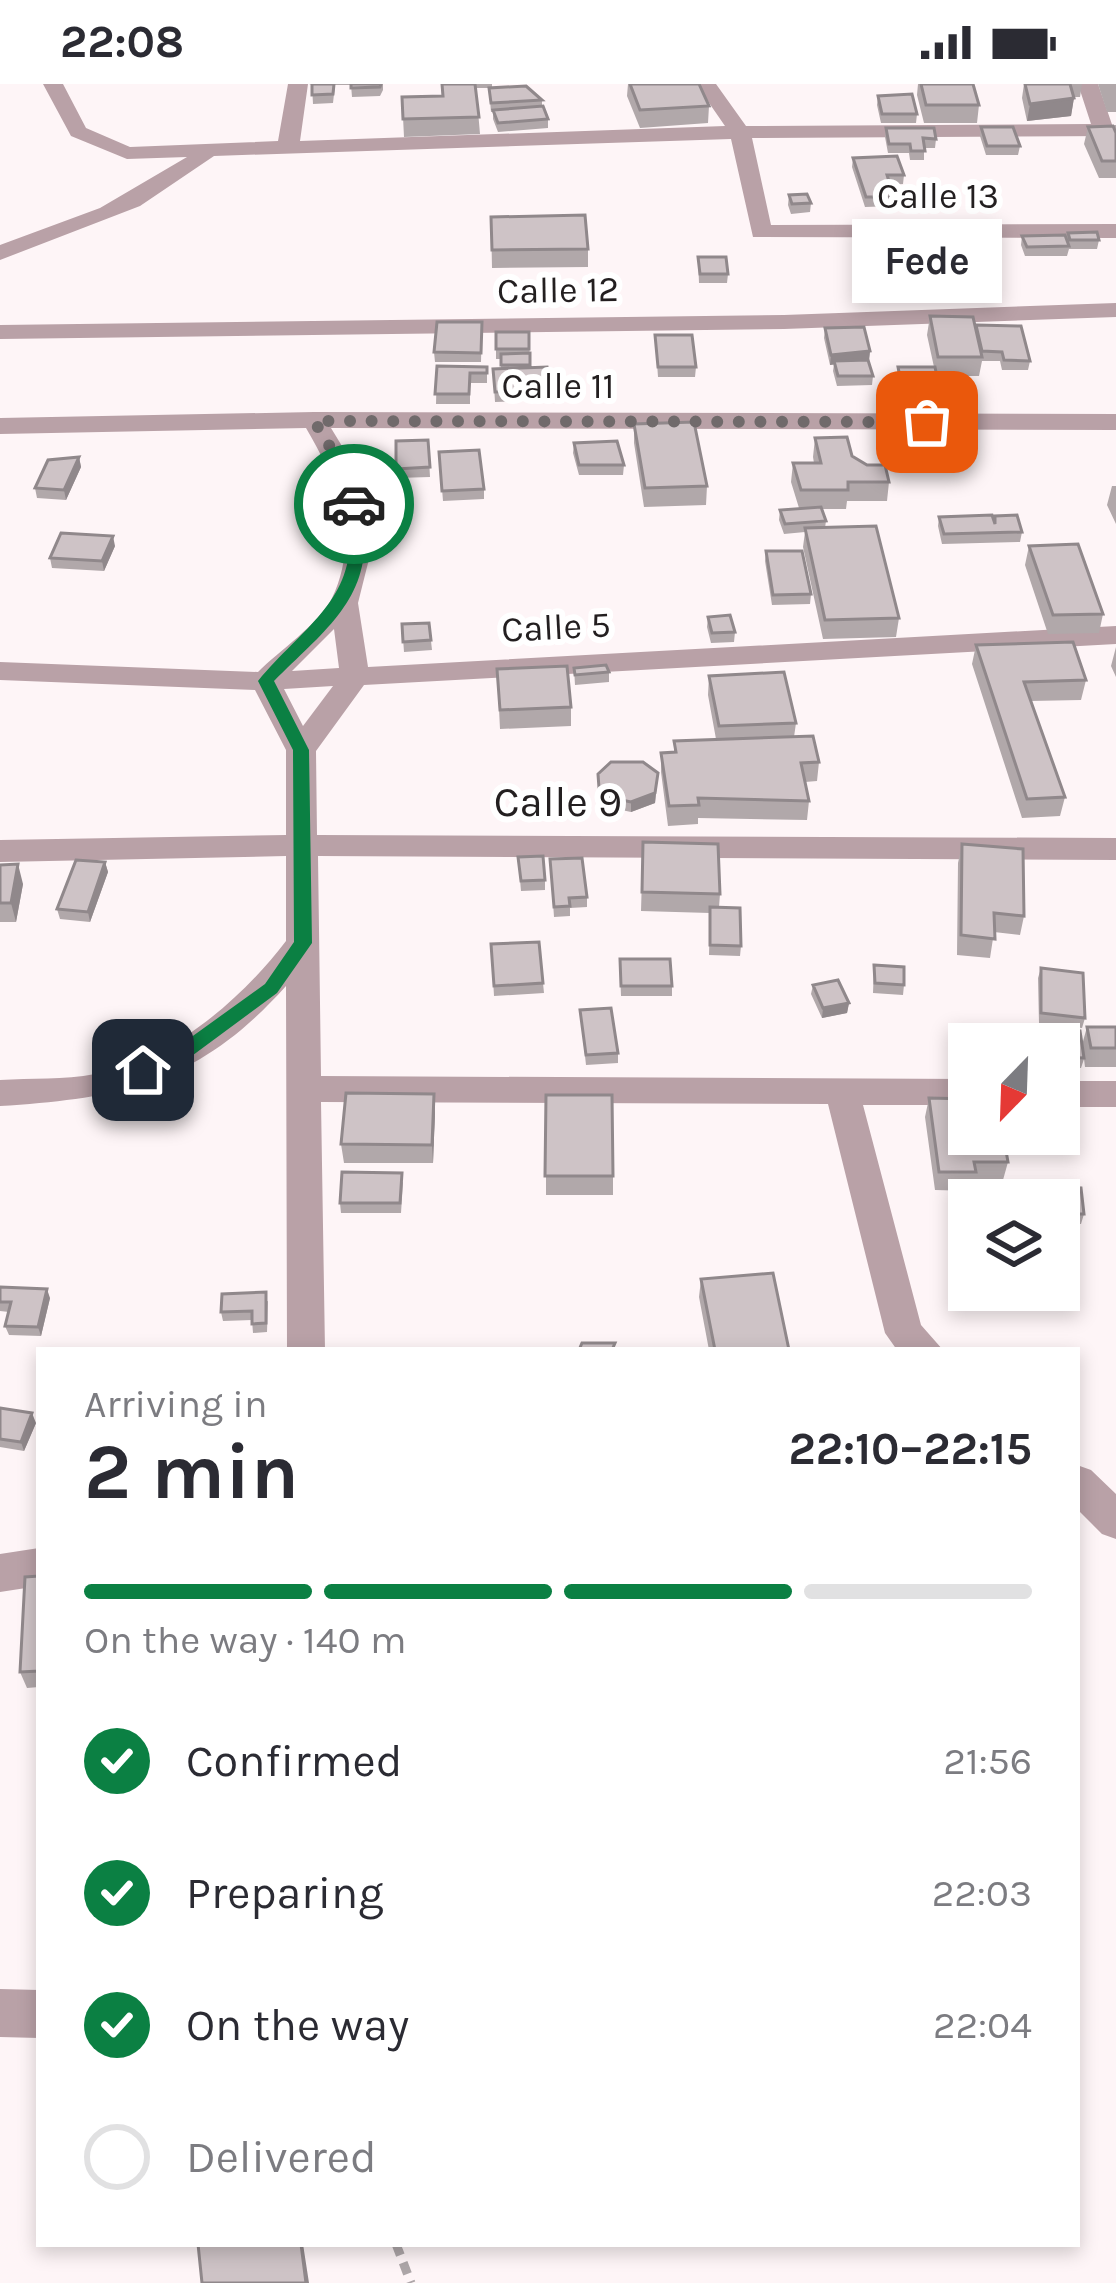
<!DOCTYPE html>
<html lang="en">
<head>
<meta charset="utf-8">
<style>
  body { margin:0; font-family:Karla,sans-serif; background:#f7f7f7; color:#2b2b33; height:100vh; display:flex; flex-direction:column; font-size:45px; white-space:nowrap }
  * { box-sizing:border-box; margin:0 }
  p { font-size:39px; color:#7c7c81 }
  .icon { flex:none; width:66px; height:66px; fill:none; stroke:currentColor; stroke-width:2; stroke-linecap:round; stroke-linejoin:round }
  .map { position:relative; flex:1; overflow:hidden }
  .drawer { position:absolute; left:36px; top:1263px; width:1044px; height:900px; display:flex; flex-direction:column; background:#fff; border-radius:0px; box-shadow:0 6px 18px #0003 }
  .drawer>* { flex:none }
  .needle { width:78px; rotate:203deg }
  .tools { position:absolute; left:948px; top:939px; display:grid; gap:24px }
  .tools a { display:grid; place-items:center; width:132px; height:132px; border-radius:0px; background:#fff; box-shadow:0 6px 18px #0003; font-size:60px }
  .pin { position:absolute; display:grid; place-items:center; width:102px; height:102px; color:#fff; margin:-51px; border-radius:24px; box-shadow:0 6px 18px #0006 }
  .courier { position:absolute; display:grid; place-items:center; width:120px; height:120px; margin:-60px; border:9px solid #0b8043; border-radius:50%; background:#fff; color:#222; box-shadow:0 3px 15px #0007 }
  .bubble { position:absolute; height:84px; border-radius:0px; background:#fff; box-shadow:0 6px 18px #0003; font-size:39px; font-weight:700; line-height:84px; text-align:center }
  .overview em { font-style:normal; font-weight:700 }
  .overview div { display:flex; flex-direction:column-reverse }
  .overview { display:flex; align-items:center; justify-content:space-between; height:204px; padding:0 48px }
  h1 { font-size:78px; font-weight:700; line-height:90px }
  .bar { display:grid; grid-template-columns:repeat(4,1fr); gap:18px 12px; align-content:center; height:144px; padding:0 48px }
  .bar i { height:15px; border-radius:9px; background:#e1e1e2 }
  .bar .current { background:#0b8043 }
  .bar p { grid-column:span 4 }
  ol { padding:0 48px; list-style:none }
  li { display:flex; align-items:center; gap:36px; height:132px }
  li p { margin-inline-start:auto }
  li .icon { padding:12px; border-radius:50%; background:#0b8043; color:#fff; stroke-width:4 }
  li:last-child { color:#7c7c81 }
  li i { width:66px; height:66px; border:6px solid #e1e1e2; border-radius:50% }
  .status { display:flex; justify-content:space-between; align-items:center; height:84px; padding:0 60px; background:#fff; direction:ltr }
  .status svg { height:33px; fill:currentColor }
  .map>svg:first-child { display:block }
</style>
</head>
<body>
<div class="status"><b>22:08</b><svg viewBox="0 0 49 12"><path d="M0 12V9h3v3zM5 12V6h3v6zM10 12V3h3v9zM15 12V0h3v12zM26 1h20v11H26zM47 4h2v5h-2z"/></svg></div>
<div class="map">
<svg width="1116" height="2199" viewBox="0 0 1116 2199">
  <rect width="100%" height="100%" fill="#fef5f7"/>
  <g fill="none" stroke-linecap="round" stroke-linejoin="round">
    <path stroke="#ada6a8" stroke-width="9" stroke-dasharray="12 8" stroke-linecap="butt" d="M 396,2160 L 411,2199"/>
    <path fill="#b9a1a7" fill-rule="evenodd" d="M 43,0 L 63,0 L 86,44 L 130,63 L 278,57 L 288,0 L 308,0 L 300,57 L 725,42 L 696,0 L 716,0 L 746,42 L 1091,40 L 1078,0 L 1098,0 L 1116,52 L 752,54 L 771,141 L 1116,140 L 1116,154 L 753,153 L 731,55 L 214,72 L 140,122 L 0,176 L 0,161 L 100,124 L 187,73 L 127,75 L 71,52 Z
      M 1116,219 L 1116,233 L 784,245 L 0,255 L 0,241 L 784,231 Z
      M 314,328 L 1116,330 L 1116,346 L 331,344 L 362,395 L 374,455 L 358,519 L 368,583 L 1116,542 L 1116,560 L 364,601 L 316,667 L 317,751 L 1116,754 L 1116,776 L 318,772 L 321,992 L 969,995 L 969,1021 L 863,1021 L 921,1241 L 943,1266 L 897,1266 L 885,1249 L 828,1020 L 321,1018 L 325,1266 L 287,1266 L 286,902 C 199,999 124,1014 0,1022 L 0,996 C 31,994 64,996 95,990 C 171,976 240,917 286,857 L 286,772 L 0,778 L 0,756 L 286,751 L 286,666 L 255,606 L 0,596 L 0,578 L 258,588 C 279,567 319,540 332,514 C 361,453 337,397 306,344 L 0,350 L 0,334 ZM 334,545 L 339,584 L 292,587 ZM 333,602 L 303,642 L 284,605 Z
      M 1059,997 L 1116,997 L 1116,1023 L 1059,1023 Z
      M 1077,1381 L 1091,1386 L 1116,1410 L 1116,1455 L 1102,1450 L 1077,1425 Z
      M 39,1464 L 39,1502 L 0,1508 L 0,1470 Z
      M 0,1905 L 39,1906 L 39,1954 L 0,1953 Z"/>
  </g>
  <path fill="#b1a8aa" d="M 309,0 L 383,0 L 383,6 L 380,12 L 352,13 L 351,1 L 335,1 L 333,19 L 313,20 L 312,1 Z
    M 441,0 L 492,0 L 492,4 L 542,16 L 542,22 L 548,35 L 548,44 L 498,48 L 493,35 L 493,28 L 491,28 L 489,4 L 476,4 L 480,50 L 404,53 L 402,13 L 442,12 Z
    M 628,0 L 709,22 L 708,39 L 640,44 L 627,12 Z
    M 918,0 L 973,0 L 979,21 L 977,39 L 924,39 L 917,11 Z
    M 1024,0 L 1082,0 L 1080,13 L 1074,13 L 1071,32 L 1027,37 L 1022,14 Z
    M 1098,0 L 1116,0 L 1116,28 L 1107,28 Z
    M 878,12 L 917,30 L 916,39 L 881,39 L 877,21 Z
    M 1116,41 L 1116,94 L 1099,94 L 1084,60 L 1088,43 Z
    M 981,43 L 1020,62 L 1018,71 L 986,71 L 980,52 Z
    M 886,44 L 936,55 L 935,64 L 924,64 L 924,76 L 910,76 L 909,69 L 888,69 L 885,53 Z
    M 853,74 L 904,91 L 903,100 L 890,101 L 894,113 L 893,122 L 865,123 L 852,83 Z
    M 789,111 L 811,119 L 810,128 L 791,130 L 788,121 Z
    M 491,133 L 588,165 L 588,183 L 492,184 Z
    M 881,148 L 951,178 L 948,197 L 886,197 L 878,166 Z
    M 1068,149 L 1099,156 L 1097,165 L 1069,165 L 1067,172 L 1025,172 L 1021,161 L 1022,152 L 1066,155 Z
    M 952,153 L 988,160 L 987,169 L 953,169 L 951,162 Z
    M 698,173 L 728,190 L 727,199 L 699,199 Z
    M 962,191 L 995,206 L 994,216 L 965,216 L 961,201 Z
    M 930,232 L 976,245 L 1030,277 L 1028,286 L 1002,286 L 1000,277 L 982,277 L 979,292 L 937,292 L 942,318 L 941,328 L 903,328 L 897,292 L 898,283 L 934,283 L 927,251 Z
    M 482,238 L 481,278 L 435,278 L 434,268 Z
    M 825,244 L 870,267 L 869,276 L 873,292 L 872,301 L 837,302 L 833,287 L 834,280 L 830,281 L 824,254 Z
    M 496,248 L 529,248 L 530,283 L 547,283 L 549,316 L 495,318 L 493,285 L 501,284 L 501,275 L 496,275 Z
    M 655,251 L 696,283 L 695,293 L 658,293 Z
    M 437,282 L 487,283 L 487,299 L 470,299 L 470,320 L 436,320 Z
    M 634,340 L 707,402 L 706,421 L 644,423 L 634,359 Z
    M 815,354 L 852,372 L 889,398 L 887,417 L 847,417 L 846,425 L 822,425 L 826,437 L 825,444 L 899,534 L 896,553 L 823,555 L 803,463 L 805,448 L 784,450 L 779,436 L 780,426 L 799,424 L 791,398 L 793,379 L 814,379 L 813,373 Z
    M 428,356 L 430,393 L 397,394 L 396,385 Z
    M 574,359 L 624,381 L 623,391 L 579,391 L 573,369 Z
    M 439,368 L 484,405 L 484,415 L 443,417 Z
    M 79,373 L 81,383 L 66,416 L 37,414 L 35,404 Z
    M 1112,402 L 1116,402 L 1116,440 L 1107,421 Z
    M 939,433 L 994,437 L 1022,448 L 1020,458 L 942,460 L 938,442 Z
    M 115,462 L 104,487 L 52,484 L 50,474 Z
    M 1029,462 L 1103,530 L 1099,549 L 1048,550 L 1025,481 Z
    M 766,467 L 811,510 L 810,520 L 772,521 L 765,477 Z
    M 708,533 L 735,548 L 734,558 L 711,559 L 707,543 Z
    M 429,539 L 432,566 L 404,568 L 402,540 Z
    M 976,561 L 1086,596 L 1081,616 L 1030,617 L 1065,713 L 1060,732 L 1022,734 L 972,580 Z
    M 1116,563 L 1116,593 L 1111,582 Z
    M 574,584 L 609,588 L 609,598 L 575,601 Z
    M 497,585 L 571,623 L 571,642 L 500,645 Z
    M 709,592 L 796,639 L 794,653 L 819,678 L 817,697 L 805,698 L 809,717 L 807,736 L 698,734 L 698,740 L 668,742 L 661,688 L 661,669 L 674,668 L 674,657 L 716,655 L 708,611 Z
    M 658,689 L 655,719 L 631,728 L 612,724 L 599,714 L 598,690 Z
    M 643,758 L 720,810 L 719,823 L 741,862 L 740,872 L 709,871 L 710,829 L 641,827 Z
    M 962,760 L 1024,832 L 1020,851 L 994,848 L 990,874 L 957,871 L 958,779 Z
    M 518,773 L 545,796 L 545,806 L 521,807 Z
    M 550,775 L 587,813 L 587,823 L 570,824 L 570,832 L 554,833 Z
    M 105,778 L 108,788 L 90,838 L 60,835 L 57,825 Z
    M 0,781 L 23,800 L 16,838 L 0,838 Z
    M 491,860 L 543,899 L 544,909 L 494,912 Z
    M 874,881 L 904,901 L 903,911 L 873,909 Z
    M 1041,884 L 1085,934 L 1082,944 L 1039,939 L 1038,894 Z
    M 620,885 L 672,902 L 672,912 L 621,912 Z
    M 813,901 L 849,919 L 847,929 L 822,934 L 811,910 Z
    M 580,926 L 618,969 L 618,979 L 586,981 Z
    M 986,941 L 1082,961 L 1087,943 L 1116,943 L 1116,983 L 1085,983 L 1084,975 L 1081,984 L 1059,983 L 1059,960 L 985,960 L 984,951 Z
    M 546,1011 L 613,1092 L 613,1111 L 546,1111 Z
    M 929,1014 L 1008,1078 L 1003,1096 L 974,1096 L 971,1107 L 935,1106 L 925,1033 Z
    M 435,1028 L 433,1079 L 344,1079 L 341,1060 Z
    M 403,1098 L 401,1129 L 341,1129 L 340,1119 Z
    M 1022,1102 L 1081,1104 L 1084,1130 L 1081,1140 L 1059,1139 L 1059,1116 L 1020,1116 Z
    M 701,1195 L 789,1266 L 709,1266 L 699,1213 Z
    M 0,1203 L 50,1214 L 41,1252 L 9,1251 L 5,1242 L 9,1228 L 0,1227 Z
    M 268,1217 L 267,1248 L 253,1249 L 252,1236 L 223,1237 L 221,1228 Z
    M 0,1324 L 36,1339 L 24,1367 L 0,1363 Z
    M 39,1492 L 39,1603 L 27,1604 L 20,1588 Z"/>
  <path fill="#90888b" d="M 1074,14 L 1071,32 L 1027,37 L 1030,20 Z
    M 870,267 L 869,276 L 830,281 L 831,271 Z
    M 79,373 L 81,383 L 66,416 L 64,406 Z
    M 113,452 L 115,462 L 104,487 L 102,477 Z
    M 658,689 L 655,719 L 631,728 L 631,718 Z
    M 105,778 L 108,788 L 90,838 L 88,828 Z
    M 18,780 L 23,800 L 16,838 L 11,819 Z
    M 849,919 L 847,929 L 822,934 L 823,924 Z
    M 434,1010 L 435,1028 L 433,1079 L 432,1061 Z
    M 47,1205 L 50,1214 L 41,1252 L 38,1243 Z
    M 32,1329 L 36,1339 L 24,1367 L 21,1358 Z
    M 301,2160 L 303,2160 L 309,2199 L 306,2199 Z"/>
  <path fill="#cec3c6" stroke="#90888b" stroke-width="3" d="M 312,0 L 334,0 L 333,10 L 312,11 Z
    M 351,0 L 381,0 L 380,3 L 351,4 Z
    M 442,0 L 475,0 L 479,33 L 403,35 L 402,13 L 443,12 Z
    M 630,0 L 699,0 L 709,22 L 640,26 Z
    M 921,0 L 973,0 L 979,21 L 926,21 Z
    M 1025,0 L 1070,0 L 1074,14 L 1030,20 Z
    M 526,2 L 542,16 L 491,19 L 489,4 Z
    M 912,10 L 917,30 L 882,30 L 878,12 Z
    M 543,22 L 548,35 L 498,39 L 493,26 Z
    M 1113,42 L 1116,49 L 1116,77 L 1102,77 L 1088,43 Z
    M 981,43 L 1013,43 L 1020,62 L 987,62 Z
    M 886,44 L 934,44 L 936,55 L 923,54 L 925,67 L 911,67 L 910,60 L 889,60 Z
    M 897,72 L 904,91 L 887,91 L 894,113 L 866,113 L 853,74 Z
    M 807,110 L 811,119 L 792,120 L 789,111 Z
    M 585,131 L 588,165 L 492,166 L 491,133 Z
    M 881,148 L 942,148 L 951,178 L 888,178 Z
    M 1097,148 L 1099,156 L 1070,156 L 1068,149 Z
    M 1065,151 L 1069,162 L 1027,163 L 1022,152 Z
    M 986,152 L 988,160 L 954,160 L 952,153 Z
    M 698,173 L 726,173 L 728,190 L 700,190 Z
    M 962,191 L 991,191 L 995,206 L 967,206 Z
    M 930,232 L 973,233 L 982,273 L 938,273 Z
    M 437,238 L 482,238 L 481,269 L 434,268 Z
    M 976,241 L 1021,242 L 1030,277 L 1004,276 L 1002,268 L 982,267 Z
    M 864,243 L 870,267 L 831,271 L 825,244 Z
    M 496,248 L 529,248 L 529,265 L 496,265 Z
    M 655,251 L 692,251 L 696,283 L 658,283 Z
    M 530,269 L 530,281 L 501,281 L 501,270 Z
    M 868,276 L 873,292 L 838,292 L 834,277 Z
    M 437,282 L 487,283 L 487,289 L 470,289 L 469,310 L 435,310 Z
    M 547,283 L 549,306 L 495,308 L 493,285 Z
    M 898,283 L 935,283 L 942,318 L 905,318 Z
    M 694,338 L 707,402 L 645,404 L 634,340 Z
    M 847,353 L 852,372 L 867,381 L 885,381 L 889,398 L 848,398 L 848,406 L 801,406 L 793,379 L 821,379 L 815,354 Z
    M 428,356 L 430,383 L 396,385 L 396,357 Z
    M 617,357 L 624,381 L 579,381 L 574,359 Z
    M 479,366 L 484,405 L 442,407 L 439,368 Z
    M 79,373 L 64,406 L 35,404 L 48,376 Z
    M 821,423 L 826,437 L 785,440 L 780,426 Z
    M 992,431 L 995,440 L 995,432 L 1017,431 L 1022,448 L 944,450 L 939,433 Z
    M 876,442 L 899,534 L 825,536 L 805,444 Z
    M 61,449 L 113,452 L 102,477 L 50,474 Z
    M 1078,460 L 1103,530 L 1053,531 L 1029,462 Z
    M 766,467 L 802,467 L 811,510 L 773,511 Z
    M 730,531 L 735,548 L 712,549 L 708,533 Z
    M 429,539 L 431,556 L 403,558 L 402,540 Z
    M 1073,558 L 1086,596 L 1024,598 L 1065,713 L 1027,715 L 976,561 Z
    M 606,581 L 609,588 L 575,591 L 574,584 Z
    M 567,582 L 571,623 L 500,626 L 497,585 Z
    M 784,588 L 796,639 L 719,642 L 709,592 Z
    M 813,652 L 819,678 L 801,679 L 809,717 L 698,714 L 699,721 L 669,722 L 661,669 L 676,668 L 674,657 Z
    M 611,678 L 643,678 L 658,689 L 655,709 L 631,718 L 612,714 L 599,704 L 598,690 Z
    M 643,758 L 718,760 L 720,810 L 642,808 Z
    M 962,760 L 1023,765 L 1024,832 L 994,829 L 995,855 L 961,851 Z
    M 543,772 L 545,796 L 521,797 L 518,773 Z
    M 582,774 L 587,813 L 569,814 L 570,822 L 554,823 L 550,775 Z
    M 76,776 L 105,778 L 88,828 L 57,825 Z
    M 18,780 L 11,819 L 0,819 L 0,781 Z
    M 710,823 L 740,824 L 741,862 L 710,861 Z
    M 539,858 L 543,899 L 494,902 L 491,860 Z
    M 620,875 L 670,875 L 672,902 L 621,902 Z
    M 874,881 L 904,883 L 904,901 L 875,899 Z
    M 1041,884 L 1083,889 L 1085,934 L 1041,929 Z
    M 838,896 L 849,919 L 823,924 L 813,901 Z
    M 611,924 L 618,969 L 586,971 L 580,926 Z
    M 986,941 L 1080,947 L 1084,974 L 1059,973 L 1059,960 L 988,960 Z
    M 1087,943 L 1116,943 L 1116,964 L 1091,964 Z
    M 346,1009 L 434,1010 L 432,1061 L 341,1060 Z
    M 546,1011 L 612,1011 L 613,1092 L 545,1092 Z
    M 929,1014 L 969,1015 L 969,1050 L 1003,1050 L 1008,1078 L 974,1078 L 976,1088 L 939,1088 Z
    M 342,1088 L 402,1089 L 400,1119 L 340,1119 Z
    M 1022,1102 L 1081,1104 L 1084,1130 L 1059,1130 L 1059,1116 L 1024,1116 Z
    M 773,1189 L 789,1266 L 715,1266 L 701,1195 Z
    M 0,1203 L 47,1205 L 38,1243 L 5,1242 L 11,1218 L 0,1218 Z
    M 266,1208 L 266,1239 L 252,1240 L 252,1227 L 221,1228 L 222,1210 Z
    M 582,1259 L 615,1259 L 612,1266 L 579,1266 Z
    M 0,1324 L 32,1329 L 21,1358 L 0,1355 Z
    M 39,1492 L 39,1587 L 20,1588 L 25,1493 Z
    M 198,2160 L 301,2160 L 306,2199 L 202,2199 Z"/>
  <path fill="#0b8043" d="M 354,416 L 361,420 C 379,509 331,540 274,597 L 309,666 L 312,859 L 277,909 L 185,977 L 137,991 L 137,982 L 172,967 L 265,900 L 294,858 L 293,666 L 258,597 C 310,535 364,513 347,420 Z"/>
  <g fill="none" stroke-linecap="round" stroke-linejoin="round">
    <path stroke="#706a6b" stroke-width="12" stroke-dasharray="0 21.6" d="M 354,420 L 350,395 L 314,337 L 927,338"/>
  </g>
  <g text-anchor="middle" stroke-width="12" stroke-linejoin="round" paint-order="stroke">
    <g font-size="36" fill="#231f20" stroke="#fff">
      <text x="938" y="124">Calle 13</text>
      <text transform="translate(558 205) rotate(-1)" y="13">Calle 12</text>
      <text x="558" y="314">Calle 11</text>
      <text transform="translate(556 542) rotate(-3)" y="13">Calle 5</text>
    </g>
    <g font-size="42" fill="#231f20" stroke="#fff">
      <text x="558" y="732">Calle 9</text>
    </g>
  </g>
</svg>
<div class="tools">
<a><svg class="needle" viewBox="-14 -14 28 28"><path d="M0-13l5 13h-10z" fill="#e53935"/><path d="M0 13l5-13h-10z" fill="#7c7c81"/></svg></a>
<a><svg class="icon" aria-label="layers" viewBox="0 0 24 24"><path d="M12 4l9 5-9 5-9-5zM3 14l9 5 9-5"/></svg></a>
</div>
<div class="pin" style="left:927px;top:338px;background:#ea580c"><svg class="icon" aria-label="bag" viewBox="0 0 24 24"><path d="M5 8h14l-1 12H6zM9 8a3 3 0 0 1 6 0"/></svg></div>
<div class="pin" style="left:143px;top:986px;background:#1f2937"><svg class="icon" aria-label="home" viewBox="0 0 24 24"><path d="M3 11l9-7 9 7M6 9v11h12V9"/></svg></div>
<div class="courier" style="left:354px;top:420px"><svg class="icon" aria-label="car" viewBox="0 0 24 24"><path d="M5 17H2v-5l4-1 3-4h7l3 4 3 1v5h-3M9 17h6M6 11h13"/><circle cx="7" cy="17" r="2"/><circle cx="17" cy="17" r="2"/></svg></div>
<div class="bubble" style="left:852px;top:135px;width:150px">Fede</div>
<section class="drawer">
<div class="overview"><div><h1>2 min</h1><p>Arriving in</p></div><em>22:10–22:15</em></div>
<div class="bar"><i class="current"></i><i class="current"></i><i class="current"></i><i></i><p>On the way · 140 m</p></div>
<ol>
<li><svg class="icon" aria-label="check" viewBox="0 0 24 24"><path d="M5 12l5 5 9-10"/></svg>Confirmed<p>21:56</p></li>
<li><svg class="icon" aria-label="check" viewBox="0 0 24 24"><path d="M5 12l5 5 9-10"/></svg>Preparing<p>22:03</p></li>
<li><svg class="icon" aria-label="check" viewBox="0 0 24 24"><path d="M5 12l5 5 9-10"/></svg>On the way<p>22:04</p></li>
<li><i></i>Delivered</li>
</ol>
</section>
</div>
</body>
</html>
